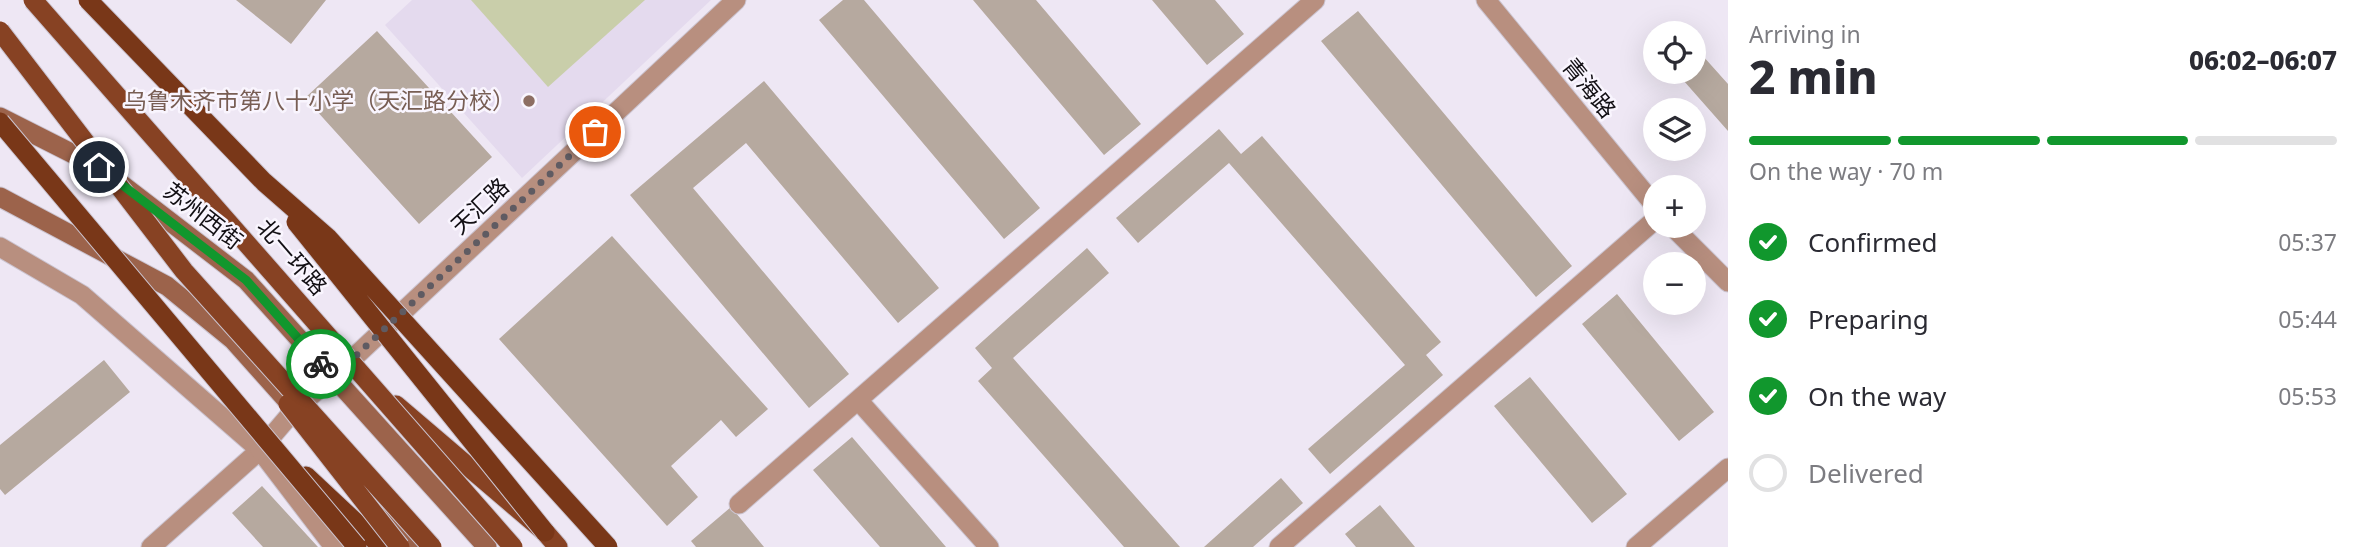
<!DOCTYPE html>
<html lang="en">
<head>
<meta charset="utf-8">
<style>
  body { margin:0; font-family:"Noto Sans","Noto Sans SC",sans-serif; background:#f7f7f7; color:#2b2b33; height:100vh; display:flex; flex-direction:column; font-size:26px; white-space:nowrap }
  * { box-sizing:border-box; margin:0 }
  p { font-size:23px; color:#7c7c81 }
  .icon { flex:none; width:38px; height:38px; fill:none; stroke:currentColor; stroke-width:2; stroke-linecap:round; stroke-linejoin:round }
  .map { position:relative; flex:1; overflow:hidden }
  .sheet { display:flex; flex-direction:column; background:#fff; width:630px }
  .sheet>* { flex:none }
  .controls { position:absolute; left:1643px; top:21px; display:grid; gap:14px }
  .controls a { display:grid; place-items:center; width:63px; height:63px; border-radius:50%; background:#fff; box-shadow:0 7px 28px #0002; font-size:35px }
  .pin { position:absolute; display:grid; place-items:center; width:60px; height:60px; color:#fff; margin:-30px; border:4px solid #fff; border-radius:50%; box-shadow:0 2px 7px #0007 }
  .courier { position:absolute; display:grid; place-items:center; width:70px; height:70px; margin:-35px; border:5px solid #11972d; border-radius:50%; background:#fff; color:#222; box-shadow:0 2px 9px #0007 }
  .head em { font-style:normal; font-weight:800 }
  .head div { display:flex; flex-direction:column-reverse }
  .head { display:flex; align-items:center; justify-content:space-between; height:119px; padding:0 21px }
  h1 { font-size:46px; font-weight:800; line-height:52px }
  .bar { display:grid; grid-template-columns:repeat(4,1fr); gap:10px 7px; align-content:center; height:84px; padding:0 21px }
  .bar i { height:9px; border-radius:5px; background:#e1e1e2 }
  .bar .on { background:#11972d }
  .bar p { grid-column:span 4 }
  ol { padding:0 21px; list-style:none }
  li { display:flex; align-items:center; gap:21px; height:77px }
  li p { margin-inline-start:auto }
  li .icon { padding:7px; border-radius:50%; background:#11972d; color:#fff; stroke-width:4 }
  li:last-child { color:#7c7c81 }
  li i { width:38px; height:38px; border:4px solid #e1e1e2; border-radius:50% }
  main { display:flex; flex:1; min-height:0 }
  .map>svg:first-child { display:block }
</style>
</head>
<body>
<main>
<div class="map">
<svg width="1728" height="547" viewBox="0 0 1728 547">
  <rect width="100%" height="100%" fill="#eee7f4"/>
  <path fill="#e4daee" d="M 412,0 L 711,0 L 522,178 L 385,25 Z"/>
  <path fill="#c9ceaa" d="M 471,0 L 645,0 L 548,87 Z"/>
  <path fill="#b6a99f" d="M 236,0 L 326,0 L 291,44 Z
    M 843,0 L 864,0 L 1040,208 L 1004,239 L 819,20 Z
    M 973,0 L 1036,0 L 1141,124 L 1104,155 Z
    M 1152,0 L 1215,0 L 1244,34 L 1207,65 Z
    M 1358,11 L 1572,266 L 1536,297 L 1321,41 Z
    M 377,31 L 492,157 L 419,224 L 305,98 Z
    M 1694,46 L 1728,84 L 1728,131 L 1676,72 L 1694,72 Z
    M 764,81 L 939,288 L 898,323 L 746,143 L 693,188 L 849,374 L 809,408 L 630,195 Z
    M 1219,129 L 1241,154 L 1262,136 L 1441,342 L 1426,355 L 1443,375 L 1330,474 L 1308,449 L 1405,365 L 1229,163 L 1138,243 L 1116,218 Z
    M 612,236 L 768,409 L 736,437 L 721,420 L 671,466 L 698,497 L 667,526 L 499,339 Z
    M 1087,248 L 1109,273 L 1013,358 L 1180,547 L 1124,547 L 978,381 L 992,368 L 975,348 Z
    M 1617,294 L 1714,412 L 1679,441 L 1582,324 Z
    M 104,360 L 130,392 L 5,495 L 0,489 L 0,445 Z
    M 1530,377 L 1627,494 L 1592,523 L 1494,406 Z
    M 852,437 L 946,547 L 880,547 L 813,470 Z
    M 1281,478 L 1303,503 L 1253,547 L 1204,547 Z
    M 262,486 L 318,547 L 263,547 L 232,513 Z
    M 1380,505 L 1415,547 L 1356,547 L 1345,534 Z
    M 731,507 L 764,547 L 696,547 L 691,541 Z"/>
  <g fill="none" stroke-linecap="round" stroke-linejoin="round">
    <g stroke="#cbc4d0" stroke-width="21">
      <path id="minor" d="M 1486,0 L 1656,207
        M 1672,226 L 1728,282
        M 0,247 L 82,295 L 260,450 L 334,547
        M 858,400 L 989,547
        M 739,504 L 1315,0
        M 151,547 L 260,450
        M 1279,547 L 1656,219
        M 1636,547 L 1728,468"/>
    </g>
    <g stroke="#cbc4d0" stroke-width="21">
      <path id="tertiary" d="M 260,450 L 295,409 L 333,377 L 736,0"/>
    </g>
    <g stroke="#cbc4d0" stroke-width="21">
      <path id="secondary" d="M 0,117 L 99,167 L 246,280 L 487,547
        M 0,197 L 167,286 L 233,340 L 299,414
        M 352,473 L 419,547"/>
    </g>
    <g stroke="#cbc4d0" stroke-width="21">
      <path id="primary" d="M 396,405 L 545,532 L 558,547"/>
    </g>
    <g stroke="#cbc4d0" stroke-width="21">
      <path id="trunk" d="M 306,476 L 382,547"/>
    </g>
    <use href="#minor" stroke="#b88f7f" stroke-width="19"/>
    <use href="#tertiary" stroke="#b88f7f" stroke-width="19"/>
    <use href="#secondary" stroke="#9c634b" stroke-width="19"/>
    <use href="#primary" stroke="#874223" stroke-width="19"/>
    <use href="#trunk" stroke="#793718" stroke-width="19"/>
    <g stroke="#cbc4d0" stroke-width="21" stroke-linecap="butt">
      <path id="primary-bridge" d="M 33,0 L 513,547
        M 0,31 L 184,271 L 432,547
        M 288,404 L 400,547"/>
    </g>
    <g stroke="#cbc4d0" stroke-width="21" stroke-linecap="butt">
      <path id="trunk-bridge" d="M 88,0 L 264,182 L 328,238 L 608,547
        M 0,122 L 357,547
        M 296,222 L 545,532"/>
    </g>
    <use href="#primary-bridge" stroke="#874223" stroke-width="19"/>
    <use href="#trunk-bridge" stroke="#793718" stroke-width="19"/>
  </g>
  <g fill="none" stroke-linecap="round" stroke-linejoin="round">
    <path stroke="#5f5b62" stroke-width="7" stroke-dasharray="0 12.6" d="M 321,364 L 333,377 L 595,132"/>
    <path stroke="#11972d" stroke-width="9" d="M 99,167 L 246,280 L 321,364"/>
  </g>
  <circle fill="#8d6e63" stroke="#f9f5fe" stroke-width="2.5" cx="529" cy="101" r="7"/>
  <g text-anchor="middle" stroke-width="5" stroke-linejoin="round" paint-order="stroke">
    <g font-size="23" fill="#120f14" stroke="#f9f5fe">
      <text transform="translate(1589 88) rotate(51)" y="8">青海路</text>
      <text transform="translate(480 206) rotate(-43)" y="8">天汇路</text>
      <text transform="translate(203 216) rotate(38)" y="8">苏州西街</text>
      <text transform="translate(292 257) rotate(49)" y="8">北一环路</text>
    </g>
    <g font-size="23" fill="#785e54" stroke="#f9f5fe" text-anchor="end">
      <text x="515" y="109">乌鲁木齐市第八十小学（天汇路分校）</text>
    </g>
  </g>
</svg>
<div class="controls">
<a><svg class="icon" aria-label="locate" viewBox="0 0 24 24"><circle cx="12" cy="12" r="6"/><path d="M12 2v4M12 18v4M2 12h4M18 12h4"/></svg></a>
<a><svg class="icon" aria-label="layers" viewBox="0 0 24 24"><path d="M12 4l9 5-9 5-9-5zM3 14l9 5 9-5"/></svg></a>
<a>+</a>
<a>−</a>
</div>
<div class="pin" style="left:595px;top:132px;background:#ea580c"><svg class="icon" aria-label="bag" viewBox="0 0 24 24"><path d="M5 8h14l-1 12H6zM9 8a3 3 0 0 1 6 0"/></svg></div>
<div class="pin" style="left:99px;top:167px;background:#1f2937"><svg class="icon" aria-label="home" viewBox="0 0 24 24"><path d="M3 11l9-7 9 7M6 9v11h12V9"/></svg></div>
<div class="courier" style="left:321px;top:364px"><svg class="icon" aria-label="bike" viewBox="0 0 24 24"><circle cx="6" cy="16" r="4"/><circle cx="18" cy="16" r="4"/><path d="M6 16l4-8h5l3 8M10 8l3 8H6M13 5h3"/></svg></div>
</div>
<section class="sheet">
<div class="head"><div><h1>2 min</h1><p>Arriving in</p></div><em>06:02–06:07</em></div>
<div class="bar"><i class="on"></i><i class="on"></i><i class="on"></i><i></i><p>On the way · 70 m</p></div>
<ol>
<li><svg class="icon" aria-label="check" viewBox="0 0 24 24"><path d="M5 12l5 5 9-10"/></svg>Confirmed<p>05:37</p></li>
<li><svg class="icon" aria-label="check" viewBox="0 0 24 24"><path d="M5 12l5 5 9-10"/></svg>Preparing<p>05:44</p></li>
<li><svg class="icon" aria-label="check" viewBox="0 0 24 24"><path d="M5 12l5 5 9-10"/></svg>On the way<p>05:53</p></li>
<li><i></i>Delivered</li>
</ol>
</section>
</main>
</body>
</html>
